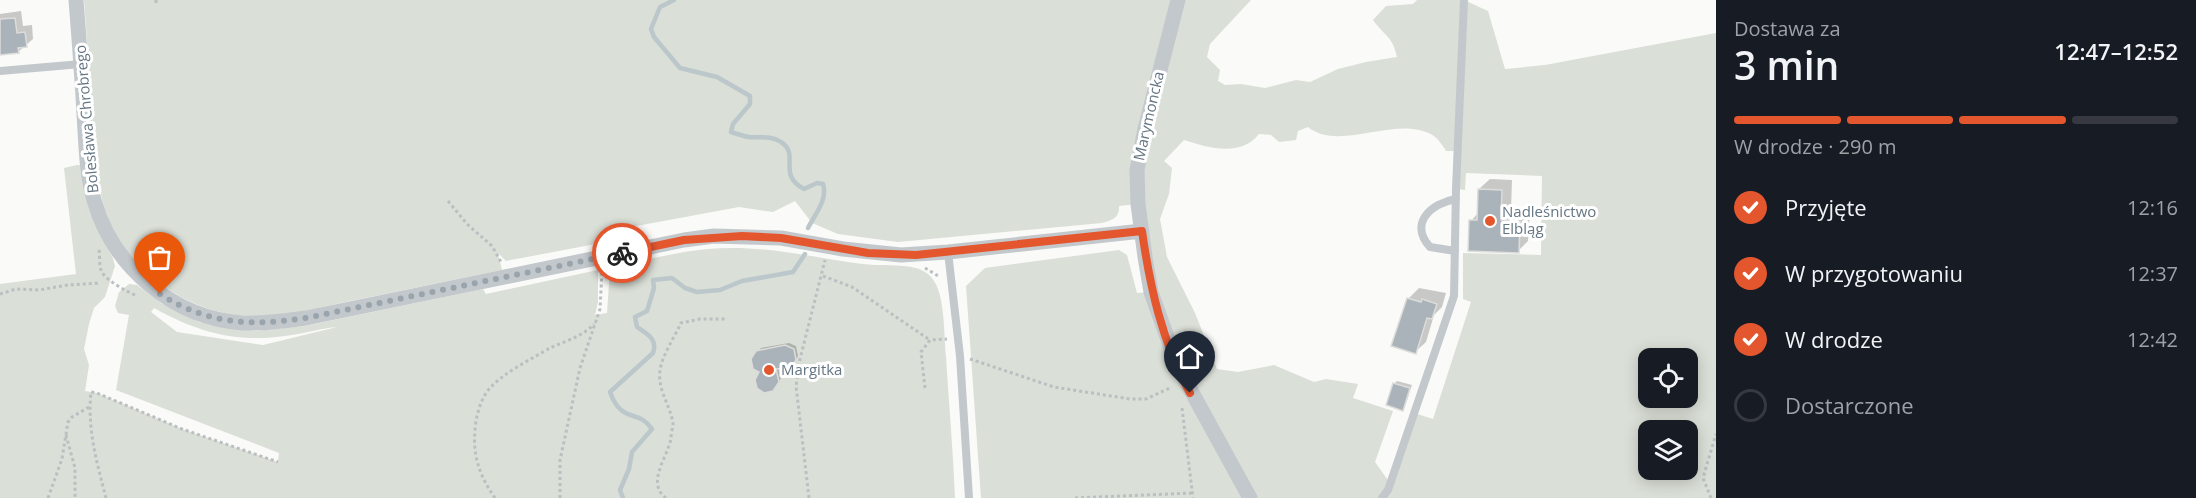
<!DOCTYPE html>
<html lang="pl">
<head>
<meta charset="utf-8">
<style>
  body { margin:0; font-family:"Open Sans",sans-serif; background:#242831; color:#f1f3f6; height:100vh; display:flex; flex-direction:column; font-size:22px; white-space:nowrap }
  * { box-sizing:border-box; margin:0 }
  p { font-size:20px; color:#9ea1a6 }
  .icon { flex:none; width:33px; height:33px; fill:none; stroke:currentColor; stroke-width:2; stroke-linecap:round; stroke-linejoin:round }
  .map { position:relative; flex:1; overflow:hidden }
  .side { display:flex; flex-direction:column; background:#171b24; width:480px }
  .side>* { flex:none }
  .tools { position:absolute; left:1638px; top:348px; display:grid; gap:12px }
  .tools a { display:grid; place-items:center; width:60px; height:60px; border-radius:12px; background:#171b24; box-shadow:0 3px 15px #0003; font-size:30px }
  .pin { position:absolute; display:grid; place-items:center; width:51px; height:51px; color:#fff; margin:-62px -26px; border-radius:50% 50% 50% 0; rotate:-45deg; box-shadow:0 0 6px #0007 }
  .pin .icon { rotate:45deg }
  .courier { position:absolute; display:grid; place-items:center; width:60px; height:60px; margin:-30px; border:4px solid #e4572e; border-radius:50%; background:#fff; color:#222; box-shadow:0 2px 8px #0007 }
  .overview em { font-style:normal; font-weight:600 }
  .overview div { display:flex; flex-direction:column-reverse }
  .overview { display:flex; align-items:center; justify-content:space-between; height:102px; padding:0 18px }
  h1 { font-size:39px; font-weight:600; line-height:45px }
  .bar { display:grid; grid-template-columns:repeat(4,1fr); gap:9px 6px; align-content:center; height:72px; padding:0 18px }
  .bar i { height:8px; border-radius:4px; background:#363941 }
  .bar .current { background:#e4572e }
  .bar p { grid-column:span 4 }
  ol { padding:0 18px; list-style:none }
  li { display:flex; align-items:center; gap:18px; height:66px }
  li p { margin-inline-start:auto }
  li .icon { padding:6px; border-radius:50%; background:#e4572e; color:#fff; stroke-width:4 }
  li:last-child { color:#9ea1a6 }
  li i { width:33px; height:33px; border:3px solid #363941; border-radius:50% }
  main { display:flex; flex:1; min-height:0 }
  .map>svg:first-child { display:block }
</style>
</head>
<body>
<main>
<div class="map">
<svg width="1716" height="498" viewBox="0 0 1716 498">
  <rect width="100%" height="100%" fill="#fafaf8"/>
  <path fill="#dadfd7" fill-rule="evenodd" d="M 84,0 L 1251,0 L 1210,44 L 1207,57 L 1220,70 L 1218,81 L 1225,85 L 1241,84 L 1265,88 L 1296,80 L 1310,82 L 1338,69 L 1366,62 L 1397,57 C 1392,35 1385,37 1373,20 L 1386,6 L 1413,4 L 1417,0 L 1464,0 L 1488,11 L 1505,69 L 1545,65 L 1716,33 L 1716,498 L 981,498 L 966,286 L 985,268 L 1119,250 L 1127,255 L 1137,293 L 1151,292 L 1138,204 L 1119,206 C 1120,218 1112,220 1102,223 L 898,242 L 838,234 L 812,223 L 795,201 L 773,212 L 739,207 L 604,232 L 606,242 L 506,261 L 498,253 L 502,270 C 451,280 401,291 350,301 C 317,308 282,318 247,316 C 182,312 121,266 103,203 C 95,174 94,143 92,113 C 89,75 87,38 84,0 ZM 1308,127 C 1340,153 1398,113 1434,136 C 1439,140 1443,146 1446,151 L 1457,151 L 1456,189 L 1465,190 L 1466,173 L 1542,176 L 1541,255 L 1463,253 L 1463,299 L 1471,302 L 1433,419 L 1414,413 L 1390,483 L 1375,462 L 1393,411 L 1353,398 L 1358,384 L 1326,379 L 1314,382 L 1274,365 L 1238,372 L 1217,369 L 1195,313 L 1167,257 L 1160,219 L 1169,194 L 1172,168 L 1164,161 L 1184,140 C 1208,148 1241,157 1259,134 L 1271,135 L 1279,142 L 1296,140 L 1298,131 ZM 1648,358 L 1688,358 L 1688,398 L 1648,398 ZM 1648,430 L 1688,430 L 1688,470 L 1648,470 Z
    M 77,165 L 81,165 L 92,216 L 113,258 L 115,266 L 105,297 L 94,308 L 89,324 L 84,349 L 89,365 L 85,391 L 97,393 L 182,429 L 278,462 L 279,453 L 116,390 L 129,315 L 118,313 L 115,306 L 119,292 L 129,284 L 137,285 L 161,303 L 199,322 L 226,328 L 253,331 L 305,326 L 483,289 L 486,294 L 598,270 L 598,302 L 595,315 L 607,313 L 610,269 C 642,261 675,252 708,249 C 760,244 810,257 862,264 C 878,266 901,264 916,268 C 923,270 930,274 934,281 C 945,297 944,337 946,357 C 949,404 953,451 955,498 L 0,498 L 0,284 L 76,274 L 64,168 ZM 154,308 C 199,333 239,344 292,335 C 307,333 322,328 337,327 L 263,345 L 177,332 L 151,312 Z"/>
  <path fill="#0003" d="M 21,11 L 23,26 L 32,25 L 33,39 L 18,52 L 0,54 L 0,14 Z
    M 1490,179 L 1512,180 L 1511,210 L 1530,211 L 1528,241 L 1518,251 L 1471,221 L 1478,213 L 1479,189 Z
    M 1419,288 L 1446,293 L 1442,307 L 1434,315 L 1426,342 L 1415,352 L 1408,299 Z
    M 789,343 L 796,346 L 798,356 L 794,363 L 779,367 L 781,378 L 776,386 L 761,372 L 757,352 L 761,348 Z
    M 1397,381 L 1412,385 L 1405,406 L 1402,409 L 1394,384 Z"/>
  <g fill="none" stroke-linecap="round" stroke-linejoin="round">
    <path stroke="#bbc7cb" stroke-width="4.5" d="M 674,0 L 660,7 L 651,29 L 654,37 L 680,68 L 717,77 L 750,96 L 750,104 L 733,124 L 731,132 C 737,134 743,136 749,137 C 760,138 771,135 781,142 C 801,155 776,174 804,189 L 817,183 L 823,184 C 828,200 815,214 808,228
      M 623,498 L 620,490 L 629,469 L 632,452 L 652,429 C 638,408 622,425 610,392 L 653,353 C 658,339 647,334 637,327 L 635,317 L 647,311 L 654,288 L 653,280 L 672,278 L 685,288 L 697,292 L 720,290 L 742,281 L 793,272 L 805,254"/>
  </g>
  <path fill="#aab3b9" stroke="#dcdcda" stroke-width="1.5" d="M 15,18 L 17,33 L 25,32 L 27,47 L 18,48 L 19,53 L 0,55 L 0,19 Z
    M 1478,189 L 1502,190 L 1501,220 L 1520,221 L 1519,253 L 1468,251 L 1469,220 L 1477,220 Z
    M 1407,298 L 1421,302 L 1422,299 L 1437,304 L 1432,319 L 1427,318 L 1416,354 L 1391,346 Z
    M 785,345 L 794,349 L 796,360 L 791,368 L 776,369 L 779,382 L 773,391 L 764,393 L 757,388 L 755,380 L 759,372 L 753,369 L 751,359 L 756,351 Z
    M 1393,383 L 1410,388 L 1403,411 L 1386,405 Z"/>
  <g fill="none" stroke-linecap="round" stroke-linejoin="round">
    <path stroke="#bbbfc2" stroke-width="3" stroke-dasharray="3 3" stroke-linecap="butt" d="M 156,3 L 156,0
      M 448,201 L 467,224 L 492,246 L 501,262
      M 99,250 C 100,256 99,264 101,270 C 104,280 128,292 137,296
      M 925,268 L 940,277
      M 823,276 L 852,287 L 930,340
      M 0,294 L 16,289 L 39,290 L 68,285 L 100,283
      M 970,359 L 1054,387 L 1130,399 L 1146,399 L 1172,387
      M 925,388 L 921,352 L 930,340 L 947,339
      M 1182,408 L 1193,498
      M 66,435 L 75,468 L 75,498
      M 48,498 L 62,459 L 68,422 L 72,417 L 89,407
      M 106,498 C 97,463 87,429 91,392 L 97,393 L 182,429 L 278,462
      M 495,498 C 486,485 479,472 476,456 C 472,435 476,401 492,386 C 505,372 533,358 550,348 C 565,341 582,337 594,324
      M 560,498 L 560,460 L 580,368 L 600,309 L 602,271
      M 666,498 C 645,483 669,455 671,438 C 671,433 673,428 673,424 C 671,406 657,390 660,370 C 662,356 675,336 681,323 L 700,319 L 726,319
      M 809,498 L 796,386 L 800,359 L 825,260
      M 1075,498 L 1193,493
      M 1711,498 L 1703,478 L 1716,434"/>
    <path stroke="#c3c8cc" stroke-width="8" d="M 0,71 L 81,64
      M 1455,251 L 1430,247 C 1408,223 1432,203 1456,199
      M 948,252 L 960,356 L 969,498
      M 1382,498 L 1388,490 L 1454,296 L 1456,189 L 1464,0"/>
    <path stroke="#c3c8cc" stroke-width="15" d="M 76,0 C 79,38 82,76 84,114 C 86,143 86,172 94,200 C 113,267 173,318 243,323 C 264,324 285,321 306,318 L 684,240 L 714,236 L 781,238 L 843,249 L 901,255 L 948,252 L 1142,231
      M 1178,0 L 1145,129 L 1137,170 L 1138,204 L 1145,257 L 1151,292 L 1177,365 L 1250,498"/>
  </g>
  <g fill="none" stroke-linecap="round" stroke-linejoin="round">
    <path stroke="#99a4ac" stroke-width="6" stroke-dasharray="0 10.8" d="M 160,294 C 208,325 252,326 306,318 L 622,253"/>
    <path stroke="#e4572e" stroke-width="8" d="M 622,253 L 684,240 L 742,236 L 781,238 L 868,253 L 916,255 L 1142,231 C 1150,287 1162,342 1190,393"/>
  </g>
  <g fill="#e4572e" stroke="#fff" stroke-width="2">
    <circle cx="1490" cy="221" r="6"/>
    <circle cx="769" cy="370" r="6"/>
  </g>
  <g text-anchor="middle" stroke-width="6" stroke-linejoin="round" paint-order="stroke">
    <g font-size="15" fill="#657683" stroke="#fff">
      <text transform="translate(1149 116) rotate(-77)" y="5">Marymoncka</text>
      <text transform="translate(87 119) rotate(-95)" y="5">Bolesława Chrobrego</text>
    </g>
    <g font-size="15" fill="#657683" stroke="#fff" text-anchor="start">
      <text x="1502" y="217">Nadleśnictwo<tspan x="1502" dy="17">Elbląg</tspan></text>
      <text x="781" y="375">Margitka</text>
    </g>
  </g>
</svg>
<div class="tools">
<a><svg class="icon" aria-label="locate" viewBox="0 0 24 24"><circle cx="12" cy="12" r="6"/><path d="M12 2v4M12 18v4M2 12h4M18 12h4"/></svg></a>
<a><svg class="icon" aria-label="layers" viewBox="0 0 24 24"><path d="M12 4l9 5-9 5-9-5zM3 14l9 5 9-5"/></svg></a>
</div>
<div class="pin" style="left:160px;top:294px;background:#ea580c"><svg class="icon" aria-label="bag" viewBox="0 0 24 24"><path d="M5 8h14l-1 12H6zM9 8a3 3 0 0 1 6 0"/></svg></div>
<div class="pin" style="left:1190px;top:393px;background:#1f2937"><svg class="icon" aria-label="home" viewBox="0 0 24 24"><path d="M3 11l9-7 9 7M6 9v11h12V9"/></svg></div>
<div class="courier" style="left:622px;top:253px"><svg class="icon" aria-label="bike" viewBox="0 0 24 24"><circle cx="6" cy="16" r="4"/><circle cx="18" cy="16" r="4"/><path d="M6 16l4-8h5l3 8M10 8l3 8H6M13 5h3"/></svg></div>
</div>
<section class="side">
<div class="overview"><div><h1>3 min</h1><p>Dostawa za</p></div><em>12:47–12:52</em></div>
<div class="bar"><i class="current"></i><i class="current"></i><i class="current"></i><i></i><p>W drodze · 290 m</p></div>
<ol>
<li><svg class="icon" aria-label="check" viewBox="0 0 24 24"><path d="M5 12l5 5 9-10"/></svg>Przyjęte<p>12:16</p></li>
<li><svg class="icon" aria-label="check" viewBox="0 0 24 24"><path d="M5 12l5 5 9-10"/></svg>W przygotowaniu<p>12:37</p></li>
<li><svg class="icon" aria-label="check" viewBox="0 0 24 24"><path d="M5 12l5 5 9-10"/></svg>W drodze<p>12:42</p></li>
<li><i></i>Dostarczone</li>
</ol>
</section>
</main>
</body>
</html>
